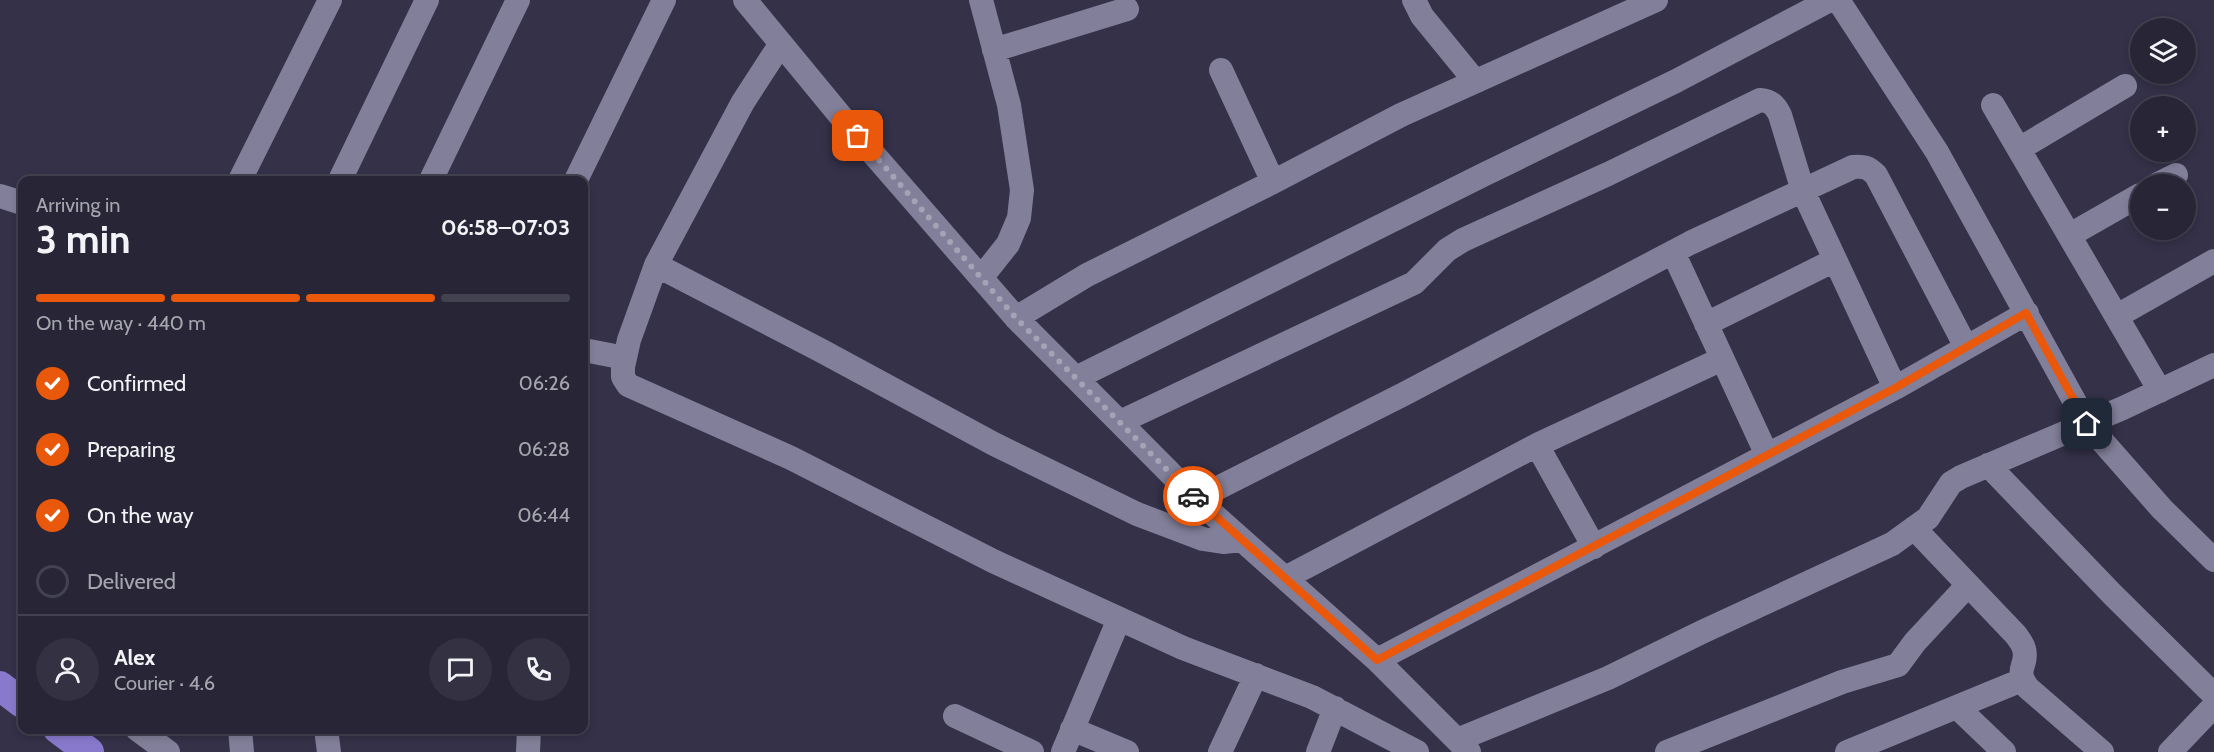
<!DOCTYPE html>
<html lang="en">
<head>
<meta charset="utf-8">
<style>
  body { margin:0; font-family:Cabin,sans-serif; background:#333142; color:#f1f3f6; height:100vh; display:flex; flex-direction:column; font-size:22px; white-space:nowrap }
  * { box-sizing:border-box; margin:0 }
  p { font-size:20px; color:#a4a5ad }
  .icon { flex:none; width:33px; height:33px; fill:none; stroke:currentColor; stroke-width:2; stroke-linecap:round; stroke-linejoin:round }
  .map { position:relative; flex:1; overflow:hidden }
  .sheet { position:absolute; left:18px; top:176px; width:570px; height:558px; display:flex; flex-direction:column; background:#272536; border-radius:12px; box-shadow:0 3px 9px #0003,0 0 0 2px #434251 }
  .sheet>* { flex:none }
  .tools { position:absolute; left:2130px; top:18px; display:grid; gap:12px }
  .tools a { display:grid; place-items:center; width:66px; height:66px; border-radius:50%; background:#272536; box-shadow:0 3px 9px #0003,0 0 0 2px #434251; font-size:30px }
  .pin { position:absolute; display:grid; place-items:center; width:51px; height:51px; color:#fff; margin:-26px; border-radius:12px; box-shadow:0 3px 9px #0006 }
  .courier { position:absolute; display:grid; place-items:center; width:60px; height:60px; margin:-30px; border:4px solid #ea580c; border-radius:50%; background:#fff; color:#222; box-shadow:0 2px 8px #0007 }
  .head em { font-style:normal; font-weight:700 }
  .head div { display:flex; flex-direction:column-reverse }
  .head { display:flex; align-items:center; justify-content:space-between; height:102px; padding:0 18px }
  h1 { font-size:39px; font-weight:700; line-height:45px }
  .bar { display:grid; grid-template-columns:repeat(4,1fr); gap:9px 6px; align-content:center; height:72px; padding:0 18px }
  .bar i { height:8px; border-radius:4px; background:#434251 }
  .bar .current { background:#ea580c }
  .bar p { grid-column:span 4 }
  .line { display:flex; align-items:center; gap:15px; padding:0 18px; border-top:2px solid #434251 }
  .line div { flex:1 }
  .round { display:grid; place-items:center; flex:none; width:63px; height:63px; border-radius:32px; background:#333142 }
  ol { padding:0 18px; list-style:none }
  li { display:flex; align-items:center; gap:18px; height:66px }
  li p { margin-inline-start:auto }
  li .icon { padding:6px; border-radius:50%; background:#ea580c; color:#fff; stroke-width:4 }
  li:last-child { color:#a4a5ad }
  li i { width:33px; height:33px; border:3px solid #434251; border-radius:50% }
  .map>svg:first-child { display:block }
</style>
</head>
<body>
<div class="map">
<svg width="2214" height="752" viewBox="0 0 2214 752">
  <rect width="100%" height="100%" fill="#343148"/>
  <g fill="none" stroke-linecap="round" stroke-linejoin="round">
    <path stroke="#827f9a" stroke-width="24" d="M 745,0 L 843,119 L 1016,318 L 1196,499 L 1377,660 L 1469,752
      M 981,0 L 1009,105 L 1022,190 L 1019,218 L 1008,244 L 981,278
      M 1414,0 L 1422,16 L 1475,81
      M 1838,0 L 1937,152 L 2087,424 L 2162,509 L 2214,560
      M 780,45 L 743,102 L 656,265 L 629,340 L 623,367 L 623,377 L 628,385 L 791,458 L 993,561 L 1183,648 L 1312,697 L 1417,752
      M 994,50 L 1127,9
      M 1221,70 L 1273,182
      M 1993,105 L 2160,391
      M 2019,149 L 2125,86
      M 240,180 L 330,0
      M 340,180 L 427,0
      M 431,180 L 518,0
      M 576,180 L 664,0
      M 2158,184 L 2176,175
      M 0,196 L 22,203
      M 2070,235 L 2140,195
      M 1673,252 L 1767,455
      M 656,265 L 820,350 L 994,444 L 1137,514 L 1203,539 L 1223,542 L 1242,540
      M 2117,316 L 2214,261
      M 1016,318 L 1087,275 L 1273,182 L 1401,115 L 1656,0
      M 1706,324 L 1835,260
      M 584,350 L 625,358
      M 1076,378 L 1485,174 L 1676,81 L 1830,0
      M 1120,422 L 1414,283 L 1447,250 L 1463,240 L 1608,174 L 1760,100 C 1771,101 1775,105 1780,115 L 1803,191 L 1895,388
      M 1537,445 L 1594,547
      M 1988,465 L 2112,594 L 2214,695
      M 1196,499 L 1404,394 L 1690,243 L 1853,167 C 1864,166 1868,167 1876,175 L 1966,347
      M 1914,528 L 2016,635 C 2019,639 2023,644 2024,649 C 2029,666 2013,668 2028,688 L 2102,752
      M 1285,578 L 1537,445 L 1722,359
      M 1377,660 L 1895,388 L 2027,313
      M 1957,707 L 2004,752
      M 955,716 L 1032,752
      M 137,729 L 168,752
      M 240,729 L 242,752
      M 326,729 L 329,752
      M 1072,729 L 1127,752
      M 1457,740 L 1608,678 L 1702,632 L 1892,544 L 1928,518 L 1951,483 L 1961,477 L 2123,408 L 2214,365
      M 528,752 L 529,729
      M 1063,752 L 1119,619
      M 1220,752 L 1256,675
      M 1318,752 L 1335,708
      M 1667,752 L 1842,682 L 1898,665 L 1915,642 L 1968,585
      M 1847,752 L 2022,680
      M 2170,752 L 2214,706"/>
    <path stroke="#8979cd" stroke-width="30" d="M 0,686 L 22,703
      M 58,729 L 89,752"/>
  </g>
  <g fill="none" stroke-linecap="round" stroke-linejoin="round">
    <path stroke="#a4a2b4" stroke-width="6" stroke-dasharray="0 10.8" d="M 858,136 L 1016,318 L 1193,496"/>
    <path stroke="#ea580c" stroke-width="8" d="M 1193,496 L 1377,660 L 1895,388 L 2026,313 L 2087,424"/>
  </g>
</svg>
<div class="tools">
<a><svg class="icon" aria-label="layers" viewBox="0 0 24 24"><path d="M12 4l9 5-9 5-9-5zM3 14l9 5 9-5"/></svg></a>
<a>+</a>
<a>−</a>
</div>
<div class="pin" style="left:858px;top:136px;background:#ea580c"><svg class="icon" aria-label="bag" viewBox="0 0 24 24"><path d="M5 8h14l-1 12H6zM9 8a3 3 0 0 1 6 0"/></svg></div>
<div class="pin" style="left:2087px;top:424px;background:#1f2937"><svg class="icon" aria-label="home" viewBox="0 0 24 24"><path d="M3 11l9-7 9 7M6 9v11h12V9"/></svg></div>
<div class="courier" style="left:1193px;top:496px"><svg class="icon" aria-label="car" viewBox="0 0 24 24"><path d="M5 17H2v-5l4-1 3-4h7l3 4 3 1v5h-3M9 17h6M6 11h13"/><circle cx="7" cy="17" r="2"/><circle cx="17" cy="17" r="2"/></svg></div>
<section class="sheet">
<div class="head"><div><h1>3 min</h1><p>Arriving in</p></div><em>06:58–07:03</em></div>
<div class="bar"><i class="current"></i><i class="current"></i><i class="current"></i><i></i><p>On the way · 440 m</p></div>
<ol>
<li><svg class="icon" aria-label="check" viewBox="0 0 24 24"><path d="M5 12l5 5 9-10"/></svg>Confirmed<p>06:26</p></li>
<li><svg class="icon" aria-label="check" viewBox="0 0 24 24"><path d="M5 12l5 5 9-10"/></svg>Preparing<p>06:28</p></li>
<li><svg class="icon" aria-label="check" viewBox="0 0 24 24"><path d="M5 12l5 5 9-10"/></svg>On the way<p>06:44</p></li>
<li><i></i>Delivered</li>
</ol>
<div class="line" style="height:108px"><a class="round"><svg class="icon" aria-label="person" viewBox="0 0 24 24"><circle cx="12" cy="8" r="4"/><path d="M4 21q1-7 8-7t8 7"/></svg></a><div><b>Alex</b><p>Courier · 4.6</p></div><a class="round"><svg class="icon" aria-label="chat" viewBox="0 0 24 24"><path d="M4 5h16v11H9l-5 4z"/></svg></a><a class="round"><svg class="icon" aria-label="phone" viewBox="0 0 24 24"><path d="M5 4h4l2 5-3 2q2 4 5 5l2-3 5 2v4C11 20 4 13 5 4z"/></svg></a></div>
</section>
</div>
</body>
</html>
